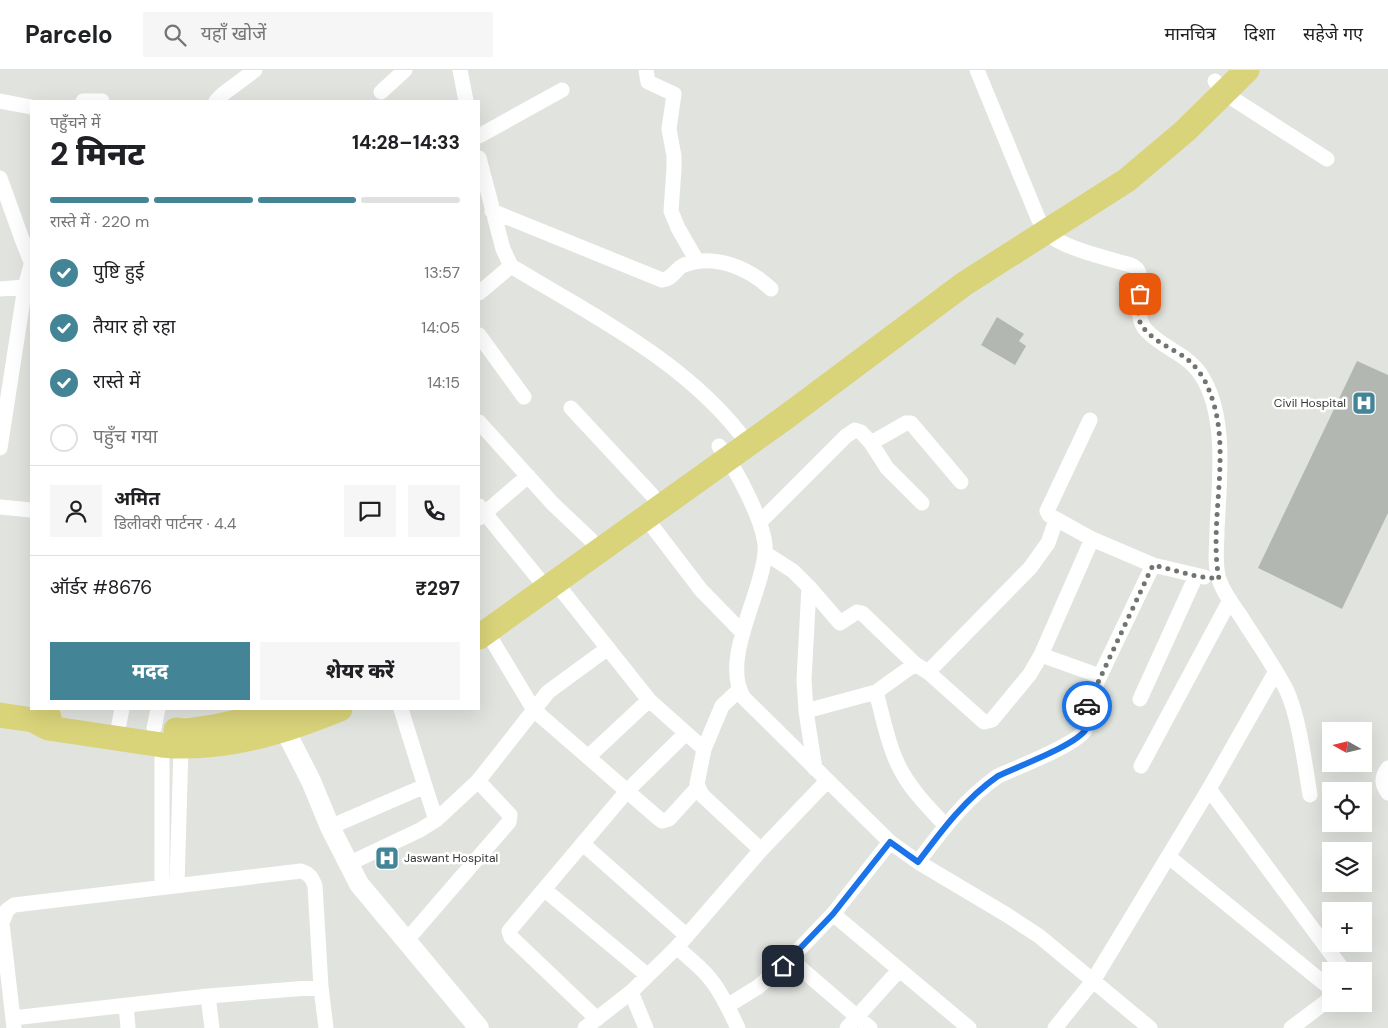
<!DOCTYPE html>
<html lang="hi">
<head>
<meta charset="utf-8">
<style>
  body { margin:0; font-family:"DM Sans","Noto Sans Devanagari",sans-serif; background:#f6f6f6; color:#202124; height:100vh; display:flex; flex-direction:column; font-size:19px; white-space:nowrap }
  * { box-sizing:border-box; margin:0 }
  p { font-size:16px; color:#757577 }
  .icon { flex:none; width:28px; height:28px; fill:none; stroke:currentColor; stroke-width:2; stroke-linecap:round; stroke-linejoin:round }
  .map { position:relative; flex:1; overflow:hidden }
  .details { position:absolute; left:30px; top:30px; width:450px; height:610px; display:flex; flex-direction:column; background:#fff; border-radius:0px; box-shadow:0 5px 20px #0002 }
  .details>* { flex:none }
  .needle { width:32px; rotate:278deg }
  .buttons { position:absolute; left:1322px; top:652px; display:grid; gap:10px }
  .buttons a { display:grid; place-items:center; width:50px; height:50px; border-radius:0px; background:#fff; box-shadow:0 5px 20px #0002; font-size:25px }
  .pin { position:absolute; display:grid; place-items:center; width:42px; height:42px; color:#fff; margin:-21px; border-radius:10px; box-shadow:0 2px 8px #0006 }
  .courier { position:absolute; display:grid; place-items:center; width:50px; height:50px; margin:-25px; border:4px solid #1a73e8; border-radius:50%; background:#fff; color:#222; box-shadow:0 1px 6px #0007 }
  .summary em { font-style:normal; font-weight:800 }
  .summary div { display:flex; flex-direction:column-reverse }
  .summary { display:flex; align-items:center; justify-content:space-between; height:85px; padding:0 20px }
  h1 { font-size:32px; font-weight:800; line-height:38px }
  .bar { display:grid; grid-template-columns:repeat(4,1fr); gap:8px 5px; align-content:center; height:60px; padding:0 20px }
  .bar i { height:6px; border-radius:4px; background:#e0e0e0 }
  .bar .on { background:#438597 }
  .bar p { grid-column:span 4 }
  .line { display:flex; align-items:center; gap:12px; padding:0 20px; border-top:1px solid #e0e0e0 }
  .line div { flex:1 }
  .round { display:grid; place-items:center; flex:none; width:52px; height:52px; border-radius:0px; background:#f6f6f6 }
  ol { padding:0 20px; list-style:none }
  li { display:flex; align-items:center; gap:15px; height:55px }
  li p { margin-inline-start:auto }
  li .icon { padding:5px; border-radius:50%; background:#438597; color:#fff; stroke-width:4 }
  li:last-child { color:#757577 }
  li i { width:28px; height:28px; border:2px solid #e0e0e0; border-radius:50% }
  .button { display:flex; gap:10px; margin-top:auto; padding:10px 20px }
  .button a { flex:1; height:58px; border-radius:0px; background:#438597; color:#fff; font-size:20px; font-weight:800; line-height:58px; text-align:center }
  .button a+a { background:#f6f6f6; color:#202124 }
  header { display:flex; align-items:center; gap:30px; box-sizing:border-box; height:70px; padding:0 25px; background:#fff; border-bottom:1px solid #e0e0e0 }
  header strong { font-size:24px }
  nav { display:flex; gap:28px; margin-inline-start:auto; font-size:18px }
  .search { width:350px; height:45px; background:#f6f6f6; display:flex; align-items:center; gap:12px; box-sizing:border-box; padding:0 18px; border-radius:0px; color:#757577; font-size:19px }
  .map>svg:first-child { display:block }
</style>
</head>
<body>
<header>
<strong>Parcelo</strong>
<div class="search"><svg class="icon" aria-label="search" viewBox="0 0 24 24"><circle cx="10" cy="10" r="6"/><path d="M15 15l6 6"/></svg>यहाँ खोजें</div>
<nav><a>मानचित्र</a><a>दिशा</a><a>सहेजे गए</a></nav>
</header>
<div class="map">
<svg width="1388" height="958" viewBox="0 0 1388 958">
  <rect width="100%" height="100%" fill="#e1e4de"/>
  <path fill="#b3b7b2" d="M 997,247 L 1024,264 L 1019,271 L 1026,276 L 1015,295 L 981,275 Z
    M 1357,291 L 1388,305 L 1388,443 L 1342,539 L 1258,498 Z
    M 390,778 L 397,790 L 383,798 L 376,785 Z"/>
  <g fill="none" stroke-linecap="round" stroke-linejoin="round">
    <path stroke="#fff" stroke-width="15" d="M 460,0 L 466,31
      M 646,0 L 648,12 L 674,24 L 669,59 L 674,86 L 674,99 L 671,141 L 678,158 L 697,191
      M 977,0 L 1038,148 C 1040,152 1043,158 1046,162 C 1061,178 1110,189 1131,195 C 1152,202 1129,242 1146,260 C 1162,278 1188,284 1201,305 C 1228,346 1219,413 1217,460 C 1217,476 1214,494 1219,509 C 1223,522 1232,534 1240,545 C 1255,569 1272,593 1286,619 C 1299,646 1305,695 1310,725
      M 1215,11 L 1224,23 L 1327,89
      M 381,22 L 405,0
      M 0,31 L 31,37
      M 83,31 L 102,31
      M 216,31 L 223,24 L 255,0
      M 479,66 L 562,20
      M 479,88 L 503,179 L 511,196 C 595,247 689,293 748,374
      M 0,108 L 22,169 L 31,192
      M 492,141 L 662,210 C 673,209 675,199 684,195 C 714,183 749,198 771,219
      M 0,219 L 25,217
      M 479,223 L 511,196
      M 479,265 L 524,327
      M 571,338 L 652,425
      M 1090,350 L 1047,441 L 1049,445 L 1092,469 L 1041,585 L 1100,606
      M 479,352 L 553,434 L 591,470
      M 871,373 L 906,353 L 911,353 L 961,412
      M 719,376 C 735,397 768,457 765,483 C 762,524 720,591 744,628 L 890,772 L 918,792 L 1007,845 L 1039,866 L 1150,958
      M 0,378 L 25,217 L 31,195
      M 479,436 L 538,508
      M 0,437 L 31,440
      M 479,448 L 528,406
      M 646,448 L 701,520 L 743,563
      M 760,452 L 846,366 L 855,360 L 861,362 L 871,373 L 887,398 L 922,433
      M 1092,469 L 1153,495 L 1204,507
      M 765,483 L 793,501 L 809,517 L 804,610 L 806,641 L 815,699
      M 556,513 L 649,630 L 588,687
      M 809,517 L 840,553 L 857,542 L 862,543 L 915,594 L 928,602 L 984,652 L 992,650 L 1030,604 L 1041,585
      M 487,562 L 534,640 L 658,748 L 662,751 L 669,749 L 698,717
      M 928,602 L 1030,498 L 1048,473 L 1056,450
      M 739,620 L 722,636 L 704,679 L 697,714 L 702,725 L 761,780
      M 876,622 C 883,647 889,681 903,704 C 914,723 930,739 945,755
      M 1140,629 L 1196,506
      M 649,630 L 704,679
      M 806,641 L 876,622 L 915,594
      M 119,654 L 122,639
      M 154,658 L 158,639
      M 162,675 L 162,817
      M 1141,696 L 1230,530
      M 1388,698 C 1381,707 1381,714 1388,723
      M 425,716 L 436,750
      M 1209,719 L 1344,901
      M 330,757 L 425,716 L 401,639
      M 583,774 L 687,866
      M 1169,787 L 1331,919
      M 918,792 C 942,760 965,729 998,706 C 1015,698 1080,674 1086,658 C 1089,652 1086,640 1088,631 L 1153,495
      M 348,794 L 420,760 L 436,750 L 478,711 L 548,622 L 608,578
      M 177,815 L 181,677
      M 545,820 L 647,905
      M 833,844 L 969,958
      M 406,871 L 509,752 L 510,745 L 478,711
      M 677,877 C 686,886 697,894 706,904 C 720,919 729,940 738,958
      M 790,889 L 870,958
      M 631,922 L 646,958
      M 208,926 L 212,958
      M 126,935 L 128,958
      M 727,936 L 758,917 L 790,889 L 833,844 L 890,772
      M 13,948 L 208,926 L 321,917
      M 597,949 L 511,867 L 509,861 L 627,721 L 686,663
      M 14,958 L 2,853 L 7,840 L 14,835 L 301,801 C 310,804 312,808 315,816 L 321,917 L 326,958
      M 585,958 L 631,922 L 677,877 L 761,780 L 827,711
      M 847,958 L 899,900
      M 1055,958 L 1093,911 L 1209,719 L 1276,601
      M 1291,958 L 1331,928"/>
    <path stroke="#fff" stroke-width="20" d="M 281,646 L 285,660 L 311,711 L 330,757 L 359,814 L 479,958"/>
    <path stroke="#d9d37a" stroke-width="25" d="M 479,567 L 786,347 L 964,214 L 1127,110 L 1185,61 L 1247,0
      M 0,645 L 33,650 L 49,647
      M 33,650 L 48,658 L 162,675 C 223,681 284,662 340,639
      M 176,660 L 186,661 L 219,656 L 294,639"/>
  </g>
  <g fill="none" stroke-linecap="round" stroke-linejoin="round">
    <path stroke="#727470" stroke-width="5" stroke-dasharray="0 9" d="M 1087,636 L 1153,495 L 1196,506 L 1219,509 C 1208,451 1233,380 1210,323 C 1206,310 1197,297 1186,288 C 1172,278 1150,270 1141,254 C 1136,245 1139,233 1140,224"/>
    <path stroke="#1a73e8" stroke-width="6" d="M 783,896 L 833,844 L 890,772 L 918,792 C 942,760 965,729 998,706 C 1016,697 1077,675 1086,659 C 1089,653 1086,643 1087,636"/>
  </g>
  <defs>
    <g id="hospital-square" transform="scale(1.25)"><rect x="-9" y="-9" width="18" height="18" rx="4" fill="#438597" stroke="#fff"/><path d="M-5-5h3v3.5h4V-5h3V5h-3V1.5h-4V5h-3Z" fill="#fff"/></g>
  </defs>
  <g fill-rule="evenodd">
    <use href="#hospital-square" x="1364" y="333"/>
    <use href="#hospital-square" x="387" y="788"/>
  </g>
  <g text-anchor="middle" stroke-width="5" stroke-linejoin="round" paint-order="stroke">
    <g font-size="12" fill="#363735" stroke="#fff" text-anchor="end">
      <text x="1346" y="337">Civil Hospital</text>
      <text x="404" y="792" text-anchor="start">Jaswant Hospital</text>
    </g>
  </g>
</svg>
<div class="buttons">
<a><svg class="needle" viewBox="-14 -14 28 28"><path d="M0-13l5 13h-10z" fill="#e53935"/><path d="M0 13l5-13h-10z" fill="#757577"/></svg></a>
<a><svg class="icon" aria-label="locate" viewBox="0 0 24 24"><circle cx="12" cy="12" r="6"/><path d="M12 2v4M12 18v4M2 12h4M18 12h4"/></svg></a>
<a><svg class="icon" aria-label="layers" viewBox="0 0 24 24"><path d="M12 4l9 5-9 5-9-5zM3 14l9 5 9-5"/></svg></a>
<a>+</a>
<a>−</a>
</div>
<div class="pin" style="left:1140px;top:224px;background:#ea580c"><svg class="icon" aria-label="bag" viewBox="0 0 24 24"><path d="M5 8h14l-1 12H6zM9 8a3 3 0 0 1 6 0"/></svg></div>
<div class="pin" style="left:783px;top:896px;background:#1f2937"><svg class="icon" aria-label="home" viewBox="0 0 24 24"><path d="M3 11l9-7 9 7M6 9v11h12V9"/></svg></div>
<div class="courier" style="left:1087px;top:636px"><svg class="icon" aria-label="car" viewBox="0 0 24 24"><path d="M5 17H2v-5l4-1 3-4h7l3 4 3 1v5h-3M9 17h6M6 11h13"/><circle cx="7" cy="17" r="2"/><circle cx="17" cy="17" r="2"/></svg></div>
<section class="details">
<div class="summary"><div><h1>2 मिनट</h1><p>पहुँचने में</p></div><em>14:28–14:33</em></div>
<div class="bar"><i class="on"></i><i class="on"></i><i class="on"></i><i></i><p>रास्ते में · 220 m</p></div>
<ol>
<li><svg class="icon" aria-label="check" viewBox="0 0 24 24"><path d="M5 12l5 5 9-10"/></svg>पुष्टि हुई<p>13:57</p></li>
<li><svg class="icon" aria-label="check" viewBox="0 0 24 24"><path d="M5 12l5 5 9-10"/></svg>तैयार हो रहा<p>14:05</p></li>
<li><svg class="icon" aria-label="check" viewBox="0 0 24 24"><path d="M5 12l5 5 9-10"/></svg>रास्ते में<p>14:15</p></li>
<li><i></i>पहुँच गया</li>
</ol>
<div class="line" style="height:90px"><a class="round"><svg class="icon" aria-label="person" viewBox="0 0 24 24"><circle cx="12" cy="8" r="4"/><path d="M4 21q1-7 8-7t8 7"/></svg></a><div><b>अमित</b><p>डिलीवरी पार्टनर · 4.4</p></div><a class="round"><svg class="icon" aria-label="chat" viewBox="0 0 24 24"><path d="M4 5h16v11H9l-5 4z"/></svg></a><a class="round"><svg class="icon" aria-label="phone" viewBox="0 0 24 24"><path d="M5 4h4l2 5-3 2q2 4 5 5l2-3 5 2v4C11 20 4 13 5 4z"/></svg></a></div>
<div class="line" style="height:65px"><div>ऑर्डर #8676</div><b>₹297</b></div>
<div class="button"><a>मदद</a><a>शेयर करें</a></div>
</section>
</div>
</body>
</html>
